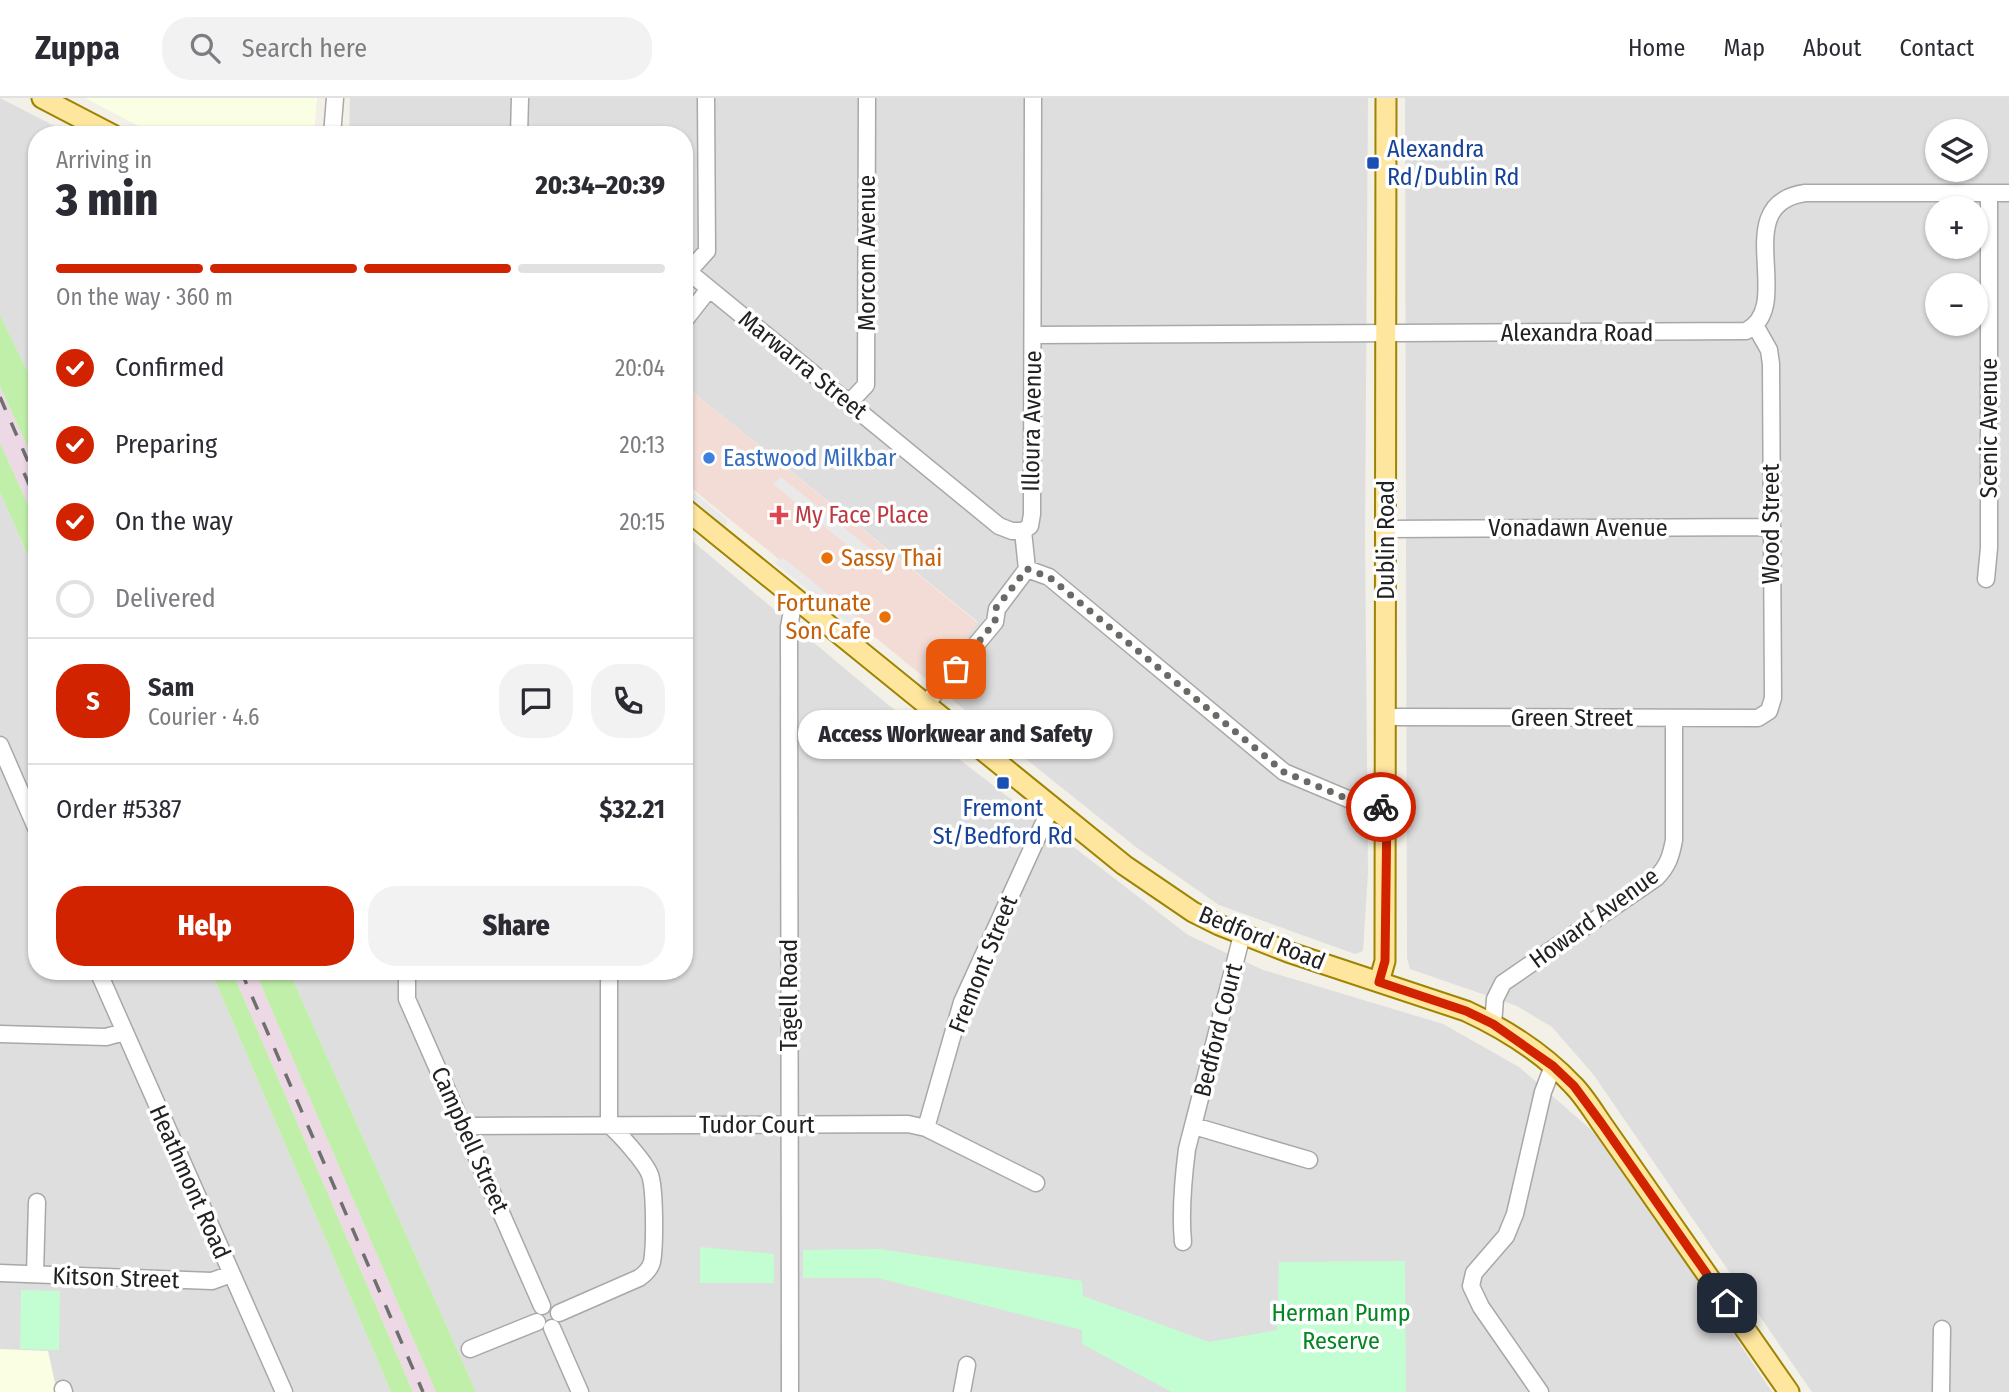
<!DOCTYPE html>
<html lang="en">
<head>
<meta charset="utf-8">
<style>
  body { margin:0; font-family:"Fira Sans Condensed",sans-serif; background:#f2f2f3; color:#2b2b33; height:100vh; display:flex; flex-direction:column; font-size:26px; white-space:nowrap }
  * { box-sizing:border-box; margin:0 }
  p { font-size:23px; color:#7c7c81 }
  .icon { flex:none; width:38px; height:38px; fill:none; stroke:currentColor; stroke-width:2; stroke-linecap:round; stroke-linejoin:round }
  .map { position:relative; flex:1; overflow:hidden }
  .sheet { position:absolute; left:28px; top:28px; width:665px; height:854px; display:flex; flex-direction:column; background:#fff; border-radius:28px; box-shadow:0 2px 5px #0004 }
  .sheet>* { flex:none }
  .tools { position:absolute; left:1925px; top:21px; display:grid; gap:14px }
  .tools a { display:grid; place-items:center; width:63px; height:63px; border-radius:50%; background:#fff; box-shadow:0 2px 5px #0004; font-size:35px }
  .pin { position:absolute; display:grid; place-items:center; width:60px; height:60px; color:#fff; margin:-30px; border-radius:14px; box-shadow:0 4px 10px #0006 }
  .courier { position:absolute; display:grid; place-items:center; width:70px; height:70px; margin:-35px; border:5px solid #d22300; border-radius:50%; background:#fff; color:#222; box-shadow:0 2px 9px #0007 }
  .bubble { position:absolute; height:49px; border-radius:24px; background:#fff; box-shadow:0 2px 5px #0004; font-size:23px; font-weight:800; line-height:49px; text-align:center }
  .headline em { font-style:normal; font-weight:800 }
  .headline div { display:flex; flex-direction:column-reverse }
  .headline { display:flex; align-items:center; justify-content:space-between; height:119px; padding:0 28px }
  h1 { font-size:46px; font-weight:800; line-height:52px }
  .bar { display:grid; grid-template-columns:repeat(4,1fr); gap:10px 7px; align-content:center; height:84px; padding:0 28px }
  .bar i { height:9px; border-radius:5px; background:#e1e1e2 }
  .bar .selected { background:#d22300 }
  .bar p { grid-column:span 4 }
  .line { display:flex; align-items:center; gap:18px; padding:0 28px; border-top:2px solid #e1e1e2 }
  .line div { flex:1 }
  .round { display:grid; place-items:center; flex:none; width:74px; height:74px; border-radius:28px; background:#f2f2f3 }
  ol { padding:0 28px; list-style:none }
  li { display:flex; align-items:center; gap:21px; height:77px }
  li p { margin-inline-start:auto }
  li .icon { padding:7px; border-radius:50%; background:#d22300; color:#fff; stroke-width:4 }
  li:last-child { color:#7c7c81 }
  li i { width:38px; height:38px; border:4px solid #e1e1e2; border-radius:50% }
  .button { display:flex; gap:14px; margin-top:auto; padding:14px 28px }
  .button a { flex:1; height:80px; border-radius:28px; background:#d22300; color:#fff; font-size:28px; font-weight:800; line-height:80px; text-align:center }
  .button a+a { background:#f2f2f3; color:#2b2b33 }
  header { display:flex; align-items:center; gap:42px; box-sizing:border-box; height:98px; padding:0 35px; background:#fff; border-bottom:2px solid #e1e1e2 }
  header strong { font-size:33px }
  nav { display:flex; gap:38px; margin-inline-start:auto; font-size:24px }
  .search { width:490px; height:63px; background:#f2f2f3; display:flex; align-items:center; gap:18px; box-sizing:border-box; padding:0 24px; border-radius:28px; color:#7c7c81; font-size:26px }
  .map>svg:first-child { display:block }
</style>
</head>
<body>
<header>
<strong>Zuppa</strong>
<div class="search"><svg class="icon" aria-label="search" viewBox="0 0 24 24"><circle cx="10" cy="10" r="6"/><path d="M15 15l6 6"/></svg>Search here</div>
<nav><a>Home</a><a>Map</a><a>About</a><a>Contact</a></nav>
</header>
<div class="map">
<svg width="2009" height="1294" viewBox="0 0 2009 1294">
  <rect width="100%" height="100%" fill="#f2f0e7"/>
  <path fill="#dfdede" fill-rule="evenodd" d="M 0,0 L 72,37 L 37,37 L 37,293 L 0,217 Z
    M 350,0 L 1368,0 L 1365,438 L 1368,775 L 1363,853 L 1355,856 L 1219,807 L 1137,750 L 930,584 L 978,524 L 684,287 L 684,37 L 349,37 Z
    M 1405,0 L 2009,0 L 2009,1294 L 1812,1294 L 1593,976 L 1552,929 L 1517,908 L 1410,871 L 1407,860 ZM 1937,33 L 1976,33 L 1976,72 L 1937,72 ZM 1937,110 L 1976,110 L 1976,149 L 1937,149 ZM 1937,187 L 1976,187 L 1976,226 L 1937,226 Z
    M 0,394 L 37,478 L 37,873 L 211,873 L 391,1294 L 0,1294 Z
    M 684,436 L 886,605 L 1188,837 L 1263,872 L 1443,926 L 1519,969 L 1604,1043 L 1772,1294 L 476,1294 L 289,873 L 684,873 Z"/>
  <path fill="#f4dcd6" d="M 684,287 L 978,525 L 930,584 L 684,384 Z"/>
  <path fill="#ecd9e5" d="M 0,288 L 37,370 L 37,426 L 0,345 Z
    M 232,873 L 255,873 L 436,1294 L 413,1294 Z"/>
  <path fill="#faffe3" d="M 85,0 L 317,0 L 314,37 L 156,37 Z
    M 0,1251 L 48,1253 L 57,1294 L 0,1294 Z"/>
  <path fill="#c0efaa" d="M 0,217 L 37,293 L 37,370 L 0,288 Z
    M 0,345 L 37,426 L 37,478 L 0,394 Z
    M 211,873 L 232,873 L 413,1294 L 391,1294 Z
    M 255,873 L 289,873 L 476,1294 L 436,1294 Z"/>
  <path fill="#c2fed1" d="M 700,1149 L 774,1156 L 774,1185 L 700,1185 Z
    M 880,1151 L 1082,1183 L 1083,1198 L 1209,1244 L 1277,1232 L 1279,1164 L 1405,1163 L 1406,1294 L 1172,1294 L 1082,1246 L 1082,1232 L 878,1180 L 803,1180 L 803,1152 Z
    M 21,1192 L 60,1193 L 59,1252 L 20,1251 Z"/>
  <path fill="#e9e9e9" d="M 781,379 L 883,461 L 876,471 L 773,386 Z
    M 693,394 L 728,423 L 725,429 L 688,400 Z
    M 783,460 L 872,531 L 860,535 L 774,464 Z"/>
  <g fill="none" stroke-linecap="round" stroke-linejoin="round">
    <g stroke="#a8a8a8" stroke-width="19">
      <path id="minor" d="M 332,37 L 335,0
        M 519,37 L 520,0
        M 684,170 L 999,428 L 1012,433 L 1023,433
        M 689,173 L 707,153 L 706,0
        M 684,223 L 709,191
        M 1033,237 L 1746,233 C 1797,208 1727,106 1805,95 L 2009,95
        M 850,304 L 866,287 L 867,0
        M 1386,431 L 1771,429
        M 1027,471 L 1049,479 L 1284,674 L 1360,706 L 1387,710
        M 1986,481 L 1989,450 L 1989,95
        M 926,606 L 995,524 L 997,511 L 1027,471 L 1023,433 L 1030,428 L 1032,416 L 1033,0
        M 1387,619 L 1758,620 L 1769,613 L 1773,600 L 1771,266 L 1769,252 L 1756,229
        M 0,647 L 37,732
        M 98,873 L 284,1294
        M 407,873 L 407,901 L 542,1208
        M 1493,926 L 1495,901 L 1503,885 L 1656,780 C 1668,768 1671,758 1674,742 L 1674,620
        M 0,936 L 106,939 L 124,934
        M 465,1028 L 908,1026 L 926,1030 L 1036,1085
        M 1194,1028 L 1309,1062
        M 926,1030 L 962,904 L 1052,707
        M 1183,1144 C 1180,1113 1183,1082 1187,1051 L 1242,837
        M 0,1175 L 212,1183 L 231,1176
        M 35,1176 L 37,1104
        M 559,1215 L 639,1180 C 645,1176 650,1171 652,1164 C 655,1148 655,1091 650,1077 C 646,1065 618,1034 609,1027 L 609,873
        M 552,1230 L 580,1294
        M 470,1251 L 537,1224
        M 63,1291 L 64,1294
        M 790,1294 L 789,529 L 792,513 L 799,503
        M 962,1294 L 967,1267
        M 1540,1294 L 1481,1209 L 1471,1188 L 1474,1175 L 1506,1138 L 1515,1116 L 1543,994 L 1553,968
        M 1941,1294 L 1942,1231"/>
    </g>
    <g stroke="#9e8400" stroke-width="23">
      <path id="major" d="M 42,0 L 113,37
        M 684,410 L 1124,767 L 1193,814 L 1219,827 L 1288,854 L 1466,913 C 1505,931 1543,955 1573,987 C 1584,998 1593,1013 1602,1026 L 1789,1294
        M 1379,884 L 1385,863 L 1386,0"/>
    </g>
    <use href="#minor" stroke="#fff" stroke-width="16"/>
    <use href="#major" stroke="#ffe69f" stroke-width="19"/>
    <path stroke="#6f6f6f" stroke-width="3.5" stroke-dasharray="14 14" stroke-linecap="butt" d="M 0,299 L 37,384
      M 24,375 L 37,404
      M 241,873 L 423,1294"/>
  </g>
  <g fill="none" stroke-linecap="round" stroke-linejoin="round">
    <path stroke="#6a6966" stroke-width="7" stroke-dasharray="0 12.6" d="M 956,571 L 995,524 L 996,510 L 1027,471 L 1049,479 L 1284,674 L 1360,706 L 1381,709"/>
    <path stroke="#d22300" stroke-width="9" d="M 1381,709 L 1387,710 L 1385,863 L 1379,884 L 1466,913 L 1493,926 L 1553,968 L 1574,988 L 1602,1026 L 1727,1205"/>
  </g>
  <g fill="#1a4fb4" stroke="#fff" stroke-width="2.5">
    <rect x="1366" y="58" width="14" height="14" rx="3.5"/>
    <rect x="996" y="678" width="14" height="14" rx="3.5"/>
  </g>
  <circle fill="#3f7fe0" stroke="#fff" stroke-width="2.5" cx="709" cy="360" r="7"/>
  <path fill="#e0444e" stroke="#fff" stroke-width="2.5" d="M775.5 406.5h7v7h7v7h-7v7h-7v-7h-7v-7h7z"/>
  <g fill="#e8710a" stroke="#fff" stroke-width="2.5">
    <circle cx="827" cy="460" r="7"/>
    <circle cx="885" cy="519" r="7"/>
  </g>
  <g text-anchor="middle" stroke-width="7" stroke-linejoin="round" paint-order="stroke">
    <g font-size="24" fill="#164399" stroke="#fff" text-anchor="start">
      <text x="1387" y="59">Alexandra<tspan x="1387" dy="28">Rd/Dublin Rd</tspan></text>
      <text x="1003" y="718" text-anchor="middle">Fremont<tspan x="1003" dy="28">St/Bedford Rd</tspan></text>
    </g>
    <g font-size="24" fill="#212121" stroke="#fff">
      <text transform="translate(867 155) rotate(-90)" y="8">Morcom Avenue</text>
      <text x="1577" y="243">Alexandra Road</text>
      <text transform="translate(803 267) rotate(39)" y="8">Marwarra Street</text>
      <text transform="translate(1032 323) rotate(-89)" y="8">Illoura Avenue</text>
      <text transform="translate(1989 330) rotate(-90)" y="8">Scenic Avenue</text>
      <text transform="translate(1771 426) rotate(-90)" y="8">Wood Street</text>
      <text x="1578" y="438">Vonadawn Avenue</text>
      <text transform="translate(1386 442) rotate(-90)" y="8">Dublin Road</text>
      <text x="1572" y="628">Green Street</text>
      <text transform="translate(1594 820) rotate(-36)" y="8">Howard Avenue</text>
      <text transform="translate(1262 840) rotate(22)" y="8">Bedford Road</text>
      <text transform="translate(983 866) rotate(-68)" y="8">Fremont Street</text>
      <text transform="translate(789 897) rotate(-90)" y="8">Tagell Road</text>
      <text transform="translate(1218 932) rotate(-76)" y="8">Bedford Court</text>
      <text x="757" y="1035">Tudor Court</text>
      <text transform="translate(470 1042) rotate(66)" y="8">Campbell Street</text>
      <text transform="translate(190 1084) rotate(66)" y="8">Heathmont Road</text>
      <text transform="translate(116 1180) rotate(2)" y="8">Kitson Street</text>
    </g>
    <g font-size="24" fill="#366cbe" stroke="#fff" text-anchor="start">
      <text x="723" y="368">Eastwood Milkbar</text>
    </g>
    <g font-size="24" fill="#be3a42" stroke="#fff" text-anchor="start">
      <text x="795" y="425">My Face Place</text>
    </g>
    <g font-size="24" fill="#c56008" stroke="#fff" text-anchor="start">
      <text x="841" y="468">Sassy Thai</text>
      <text x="871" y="513" text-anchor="end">Fortunate<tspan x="871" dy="28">Son Cafe</tspan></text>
    </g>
    <g font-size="24" fill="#048624" stroke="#fff">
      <text x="1341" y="1223">Herman Pump<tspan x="1341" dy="28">Reserve</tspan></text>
    </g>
  </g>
</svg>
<div class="tools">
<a><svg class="icon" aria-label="layers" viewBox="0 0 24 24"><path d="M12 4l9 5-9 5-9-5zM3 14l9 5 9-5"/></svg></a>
<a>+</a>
<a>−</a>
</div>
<div class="pin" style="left:956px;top:571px;background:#ea580c"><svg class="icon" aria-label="bag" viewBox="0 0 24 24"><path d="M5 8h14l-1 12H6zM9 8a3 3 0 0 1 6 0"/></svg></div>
<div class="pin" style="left:1727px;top:1205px;background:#1f2937"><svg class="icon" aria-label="home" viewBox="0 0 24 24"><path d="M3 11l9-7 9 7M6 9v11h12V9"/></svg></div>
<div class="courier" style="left:1381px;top:709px"><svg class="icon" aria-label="bike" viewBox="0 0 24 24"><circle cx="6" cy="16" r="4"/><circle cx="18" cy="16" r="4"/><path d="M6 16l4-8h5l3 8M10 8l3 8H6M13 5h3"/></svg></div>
<div class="bubble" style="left:798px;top:612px;width:315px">Access Workwear and Safety</div>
<section class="sheet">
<div class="headline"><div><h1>3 min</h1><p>Arriving in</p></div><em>20:34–20:39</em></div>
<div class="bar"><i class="selected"></i><i class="selected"></i><i class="selected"></i><i></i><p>On the way · 360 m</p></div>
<ol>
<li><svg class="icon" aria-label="check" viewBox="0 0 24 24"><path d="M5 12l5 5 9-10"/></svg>Confirmed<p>20:04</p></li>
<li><svg class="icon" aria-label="check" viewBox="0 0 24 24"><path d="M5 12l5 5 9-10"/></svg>Preparing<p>20:13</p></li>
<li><svg class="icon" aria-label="check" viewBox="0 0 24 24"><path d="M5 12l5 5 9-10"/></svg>On the way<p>20:15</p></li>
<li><i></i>Delivered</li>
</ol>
<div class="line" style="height:126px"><b class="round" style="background:#d22300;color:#fff">S</b><div><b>Sam</b><p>Courier · 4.6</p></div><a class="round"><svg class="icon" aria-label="chat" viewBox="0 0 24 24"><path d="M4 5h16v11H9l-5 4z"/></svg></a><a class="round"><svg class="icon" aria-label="phone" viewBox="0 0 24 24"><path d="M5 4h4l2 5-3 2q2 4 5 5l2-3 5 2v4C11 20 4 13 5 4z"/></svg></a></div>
<div class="line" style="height:91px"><div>Order #5387</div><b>$32.21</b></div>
<div class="button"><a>Help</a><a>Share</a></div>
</section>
</div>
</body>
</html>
